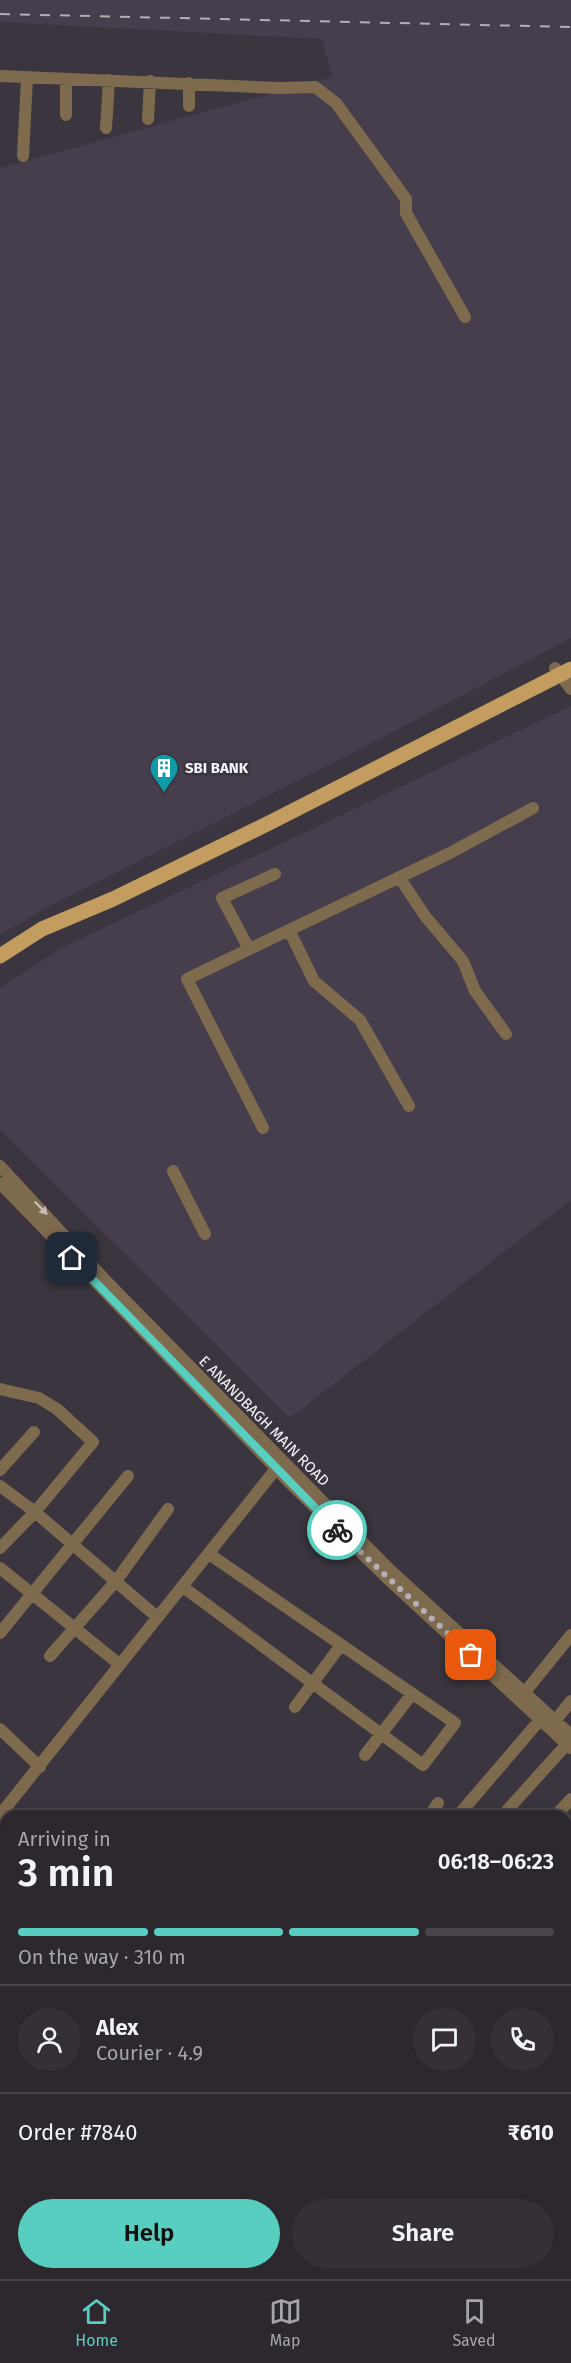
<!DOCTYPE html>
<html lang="en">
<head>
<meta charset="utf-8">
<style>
  body { margin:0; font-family:"Fira Sans",sans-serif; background:#343036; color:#f1f3f6; height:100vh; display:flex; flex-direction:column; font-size:22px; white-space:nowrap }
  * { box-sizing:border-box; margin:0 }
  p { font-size:20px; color:#a6a6aa }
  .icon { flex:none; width:33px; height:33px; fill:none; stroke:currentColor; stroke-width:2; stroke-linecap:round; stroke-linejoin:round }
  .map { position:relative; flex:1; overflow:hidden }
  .drawer { position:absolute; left:0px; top:1810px; width:572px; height:470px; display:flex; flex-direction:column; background:#2c282e; border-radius:18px 18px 0 0; box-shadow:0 3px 15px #0003,0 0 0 2px #48444a }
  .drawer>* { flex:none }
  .pin { position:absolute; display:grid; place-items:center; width:51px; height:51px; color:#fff; margin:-26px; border-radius:12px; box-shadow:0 3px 9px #0006 }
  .courier { position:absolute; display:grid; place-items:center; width:60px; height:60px; margin:-30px; border:4px solid #58cec0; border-radius:50%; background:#fff; color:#222; box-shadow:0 2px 8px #0007 }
  .summary em { font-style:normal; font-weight:600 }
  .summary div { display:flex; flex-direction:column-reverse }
  .summary { display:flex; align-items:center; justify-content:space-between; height:102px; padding:0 18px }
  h1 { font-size:39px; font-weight:600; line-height:45px }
  .bar { display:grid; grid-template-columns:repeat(4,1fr); gap:9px 6px; align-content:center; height:72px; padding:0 18px }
  .bar i { height:8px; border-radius:4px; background:#48444a }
  .bar .current { background:#58cec0 }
  .bar p { grid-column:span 4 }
  .line { display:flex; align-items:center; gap:15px; padding:0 18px; border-top:2px solid #48444a }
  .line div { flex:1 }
  .round { display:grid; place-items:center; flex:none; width:63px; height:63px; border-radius:32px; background:#343036 }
  .cta { display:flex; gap:12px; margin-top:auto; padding:12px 18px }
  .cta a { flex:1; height:69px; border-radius:36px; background:#58cec0; color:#111; font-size:24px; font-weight:600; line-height:69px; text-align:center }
  .cta a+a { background:#343036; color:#f1f3f6 }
  .tabs { display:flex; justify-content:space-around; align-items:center; height:84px; border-top:2px solid #48444a; background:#2c282e; font-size:16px; color:#a6a6aa }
  .tabs a { display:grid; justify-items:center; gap:3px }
  .tabs .current { color:#58cec0 }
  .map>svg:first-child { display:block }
</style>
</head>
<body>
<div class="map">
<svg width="571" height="2279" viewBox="0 0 571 2279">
  <rect width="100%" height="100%" fill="#3a353e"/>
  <path fill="#463e4c" d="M 0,0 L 571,0 L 571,638 L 372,743 L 46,908 L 0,935 L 0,168 L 332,77 L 322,39 L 0,22 Z
    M 571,706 L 571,1200 L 290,1418 L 0,1130 L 0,988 L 63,947 Z"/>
  <path fill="#2d669e" d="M 571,2187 L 571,2279 L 279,2279 L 276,2274 L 566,2274 L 566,2188 Z"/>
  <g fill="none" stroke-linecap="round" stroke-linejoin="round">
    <path stroke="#7e6b4e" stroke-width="12" d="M 0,76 L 280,88 L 315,87 L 336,103 L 406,199 L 406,213 L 465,317
      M 189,106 L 189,83
      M 66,115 L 66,79
      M 148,119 L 150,81
      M 106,128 L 109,80
      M 23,156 L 27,78
      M 555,668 L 571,689
      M 399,877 L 425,916 L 463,961 L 475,991 L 506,1034
      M 289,930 L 314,981 L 360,1020 L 409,1106
      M 249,949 L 222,898 L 275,874
      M 263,1128 L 187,979 L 450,853 L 533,808
      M 0,1166 L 107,1282 L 390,1570 L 571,1735
      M 173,1171 L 205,1234
      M 0,1183 L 293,1486 L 385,1576 L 571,1748
      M 0,1389 L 39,1398 L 57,1409 L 93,1442 L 35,1512 L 0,1548
      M 0,1470 L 34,1432
      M 0,1486 L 35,1512 L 157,1617
      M 0,1568 L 119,1664
      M 183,1587 L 423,1765 L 455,1723 L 209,1554
      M 0,1633 L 128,1476
      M 50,1656 L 116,1581 L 168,1509
      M 525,1692 L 571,1635
      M 295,1707 L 341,1645
      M 555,1721 L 571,1701
      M 0,1729 L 40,1767
      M 365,1755 L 412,1694
      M 0,1815 L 279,1465
      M 430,1816 L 438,1803
      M 460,1816 L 462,1811 L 545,1714
      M 502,1816 L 567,1744
      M 555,1816 L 571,1799
      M 566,1873 L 571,1868
      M 566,1913 L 571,1919
      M 566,1984 L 571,1991
      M 0,1990 L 5,1982
      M 566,2012 L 571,2007
      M 0,2060 L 6,2050
      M 566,2080 L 571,2086
      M 566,2149 L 567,2151
      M 566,2177 L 571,2176
      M 0,2199 L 6,2204
      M 0,2255 L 6,2259
      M 24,2274 L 30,2279
      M 87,2274 L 93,2279
      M 151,2274 L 155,2279
      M 193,2274 L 197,2279
      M 230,2274 L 233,2279
      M 268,2274 L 271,2279
      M 1,2279 L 6,2273
      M 246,2279 L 253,2274"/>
    <path stroke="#c39d5f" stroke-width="15" d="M 0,956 L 42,929 L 113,899 L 271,822 L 571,669"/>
    <path stroke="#b3afb6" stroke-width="2" stroke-dasharray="10 10" stroke-linecap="butt" d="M 0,14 L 571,27"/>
  </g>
  <defs><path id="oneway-solid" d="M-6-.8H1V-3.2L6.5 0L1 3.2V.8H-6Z" transform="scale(1.5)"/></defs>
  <use fill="#c5bcb4" href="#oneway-solid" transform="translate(41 1208) rotate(46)"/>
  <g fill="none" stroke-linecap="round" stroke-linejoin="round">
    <path stroke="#b4b0b7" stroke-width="6" stroke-dasharray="0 10.8" d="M 337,1530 L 471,1655"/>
    <path stroke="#58cec0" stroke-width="8" d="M 72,1258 L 337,1530"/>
  </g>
  <defs>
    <g id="building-pin" transform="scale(1.5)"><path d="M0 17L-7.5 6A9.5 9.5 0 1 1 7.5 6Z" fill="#0f9aa8" stroke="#3a353e"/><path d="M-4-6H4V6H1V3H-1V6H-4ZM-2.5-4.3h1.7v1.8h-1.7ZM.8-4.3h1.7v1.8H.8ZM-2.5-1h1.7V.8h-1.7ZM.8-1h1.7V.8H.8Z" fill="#fff"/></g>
  </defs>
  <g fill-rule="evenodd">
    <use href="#building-pin" x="164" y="768"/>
  </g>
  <g text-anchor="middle" stroke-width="5" stroke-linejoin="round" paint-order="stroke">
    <g font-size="15" font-weight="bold" fill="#f5f2f8" stroke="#3a353e" text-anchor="start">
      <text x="185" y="773">SBI BANK</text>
    </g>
    <g font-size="15" fill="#f5f2f8" stroke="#3a353e">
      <text transform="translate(264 1421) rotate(45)" y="5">E ANANDBAGH MAIN ROAD</text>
    </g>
  </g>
</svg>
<div class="pin" style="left:471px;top:1655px;background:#ea580c"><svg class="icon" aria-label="bag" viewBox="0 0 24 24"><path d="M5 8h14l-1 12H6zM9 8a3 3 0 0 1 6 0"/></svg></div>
<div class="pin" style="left:72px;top:1258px;background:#1f2937"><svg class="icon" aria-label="home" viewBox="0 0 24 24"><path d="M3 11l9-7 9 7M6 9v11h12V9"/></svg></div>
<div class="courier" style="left:337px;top:1530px"><svg class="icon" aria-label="bike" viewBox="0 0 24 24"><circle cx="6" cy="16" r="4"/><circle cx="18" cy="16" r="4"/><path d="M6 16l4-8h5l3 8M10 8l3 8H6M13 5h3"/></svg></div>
<section class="drawer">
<div class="summary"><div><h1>3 min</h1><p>Arriving in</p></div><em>06:18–06:23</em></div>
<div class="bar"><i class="current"></i><i class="current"></i><i class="current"></i><i></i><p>On the way · 310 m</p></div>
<div class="line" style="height:108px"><a class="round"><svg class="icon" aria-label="person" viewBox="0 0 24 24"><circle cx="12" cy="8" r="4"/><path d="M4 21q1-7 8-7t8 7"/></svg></a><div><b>Alex</b><p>Courier · 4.9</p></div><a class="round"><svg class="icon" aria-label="chat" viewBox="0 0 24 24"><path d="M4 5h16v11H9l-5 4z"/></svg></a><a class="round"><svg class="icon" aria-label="phone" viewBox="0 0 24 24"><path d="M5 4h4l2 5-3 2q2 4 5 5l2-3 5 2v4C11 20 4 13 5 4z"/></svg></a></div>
<div class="line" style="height:78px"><div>Order #7840</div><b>₹610</b></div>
<div class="cta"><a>Help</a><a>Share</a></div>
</section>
</div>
<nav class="tabs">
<a class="current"><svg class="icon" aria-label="home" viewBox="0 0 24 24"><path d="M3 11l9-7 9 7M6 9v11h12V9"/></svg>Home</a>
<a><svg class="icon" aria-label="map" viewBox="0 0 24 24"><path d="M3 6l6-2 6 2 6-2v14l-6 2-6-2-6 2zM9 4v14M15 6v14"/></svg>Map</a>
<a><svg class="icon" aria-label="saved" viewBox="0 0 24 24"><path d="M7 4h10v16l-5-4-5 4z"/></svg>Saved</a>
</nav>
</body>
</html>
